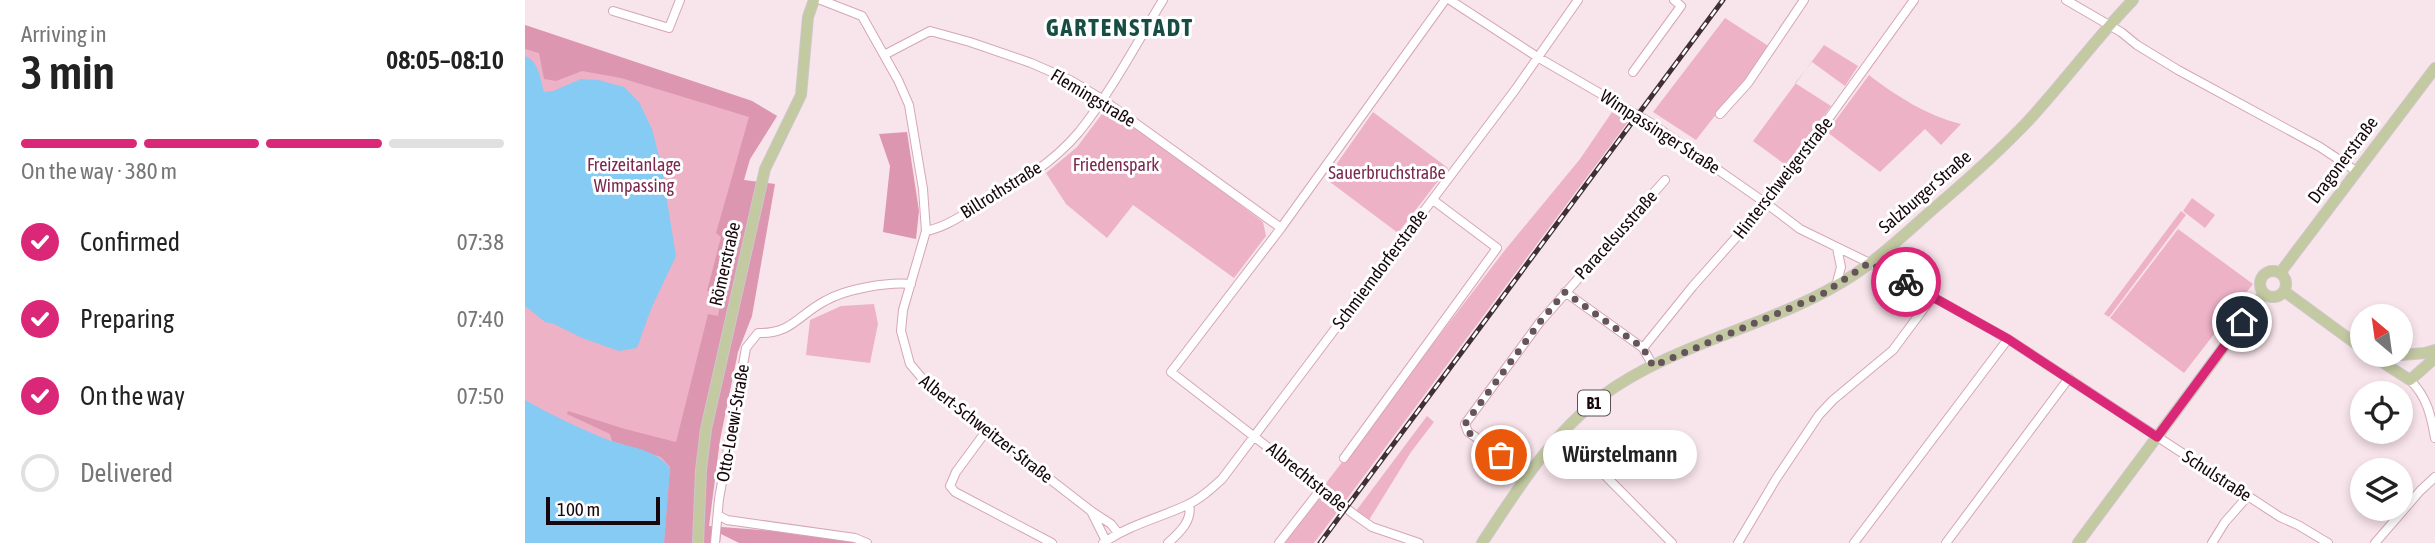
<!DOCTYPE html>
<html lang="en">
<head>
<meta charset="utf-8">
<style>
  body { margin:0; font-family:"Asap Condensed",sans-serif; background:#f6f6f6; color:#222; height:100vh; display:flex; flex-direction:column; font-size:26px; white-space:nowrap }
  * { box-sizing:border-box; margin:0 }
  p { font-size:23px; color:#767676 }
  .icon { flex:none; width:38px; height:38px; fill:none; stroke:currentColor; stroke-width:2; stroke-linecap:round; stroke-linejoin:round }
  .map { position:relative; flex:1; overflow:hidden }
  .sheet { display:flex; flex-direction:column; background:#fff; width:525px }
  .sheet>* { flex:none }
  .needle { width:46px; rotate:331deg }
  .tools { position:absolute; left:1825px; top:304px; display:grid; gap:14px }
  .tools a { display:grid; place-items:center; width:63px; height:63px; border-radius:50%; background:#fff; box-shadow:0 4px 10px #0003; font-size:35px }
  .scale { position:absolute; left:21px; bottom:18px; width:114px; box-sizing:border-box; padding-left:7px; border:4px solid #17070d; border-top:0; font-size:19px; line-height:24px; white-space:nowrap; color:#17070d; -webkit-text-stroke:5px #fff; paint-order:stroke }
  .pin { position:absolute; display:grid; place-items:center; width:60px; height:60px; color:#fff; margin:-30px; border:4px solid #fff; border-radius:50%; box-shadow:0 2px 7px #0007 }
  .courier { position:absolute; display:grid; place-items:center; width:70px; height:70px; margin:-35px; border:5px solid #db2777; border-radius:50%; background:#fff; color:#222; box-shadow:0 2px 9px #0007 }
  .bubble { position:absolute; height:49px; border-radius:24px; background:#fff; box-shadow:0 4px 10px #0003; font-size:23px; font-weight:600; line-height:49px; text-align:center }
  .overview em { font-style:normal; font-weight:600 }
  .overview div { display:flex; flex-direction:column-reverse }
  .overview { display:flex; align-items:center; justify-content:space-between; height:119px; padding:0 21px }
  h1 { font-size:46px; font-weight:600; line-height:52px }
  .bar { display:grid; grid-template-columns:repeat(4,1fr); gap:10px 7px; align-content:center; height:84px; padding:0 21px }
  .bar i { height:9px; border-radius:5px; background:#e0e0e0 }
  .bar .selected { background:#db2777 }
  .bar p { grid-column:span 4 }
  ol { padding:0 21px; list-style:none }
  li { display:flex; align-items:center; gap:21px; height:77px }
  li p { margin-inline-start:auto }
  li .icon { padding:7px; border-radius:50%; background:#db2777; color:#fff; stroke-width:4 }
  li:last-child { color:#767676 }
  li i { width:38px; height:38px; border:4px solid #e0e0e0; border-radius:50% }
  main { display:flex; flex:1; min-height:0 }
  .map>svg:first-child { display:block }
</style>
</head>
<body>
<main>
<section class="sheet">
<div class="overview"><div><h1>3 min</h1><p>Arriving in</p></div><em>08:05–08:10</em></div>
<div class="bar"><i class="selected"></i><i class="selected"></i><i class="selected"></i><i></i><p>On the way · 380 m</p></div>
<ol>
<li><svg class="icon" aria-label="check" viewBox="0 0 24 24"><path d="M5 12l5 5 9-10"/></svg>Confirmed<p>07:38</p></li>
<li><svg class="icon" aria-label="check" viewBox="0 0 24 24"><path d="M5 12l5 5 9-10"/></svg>Preparing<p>07:40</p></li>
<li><svg class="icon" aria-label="check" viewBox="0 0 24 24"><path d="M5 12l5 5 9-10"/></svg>On the way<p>07:50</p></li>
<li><i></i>Delivered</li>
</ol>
</section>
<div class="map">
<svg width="1910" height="543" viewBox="0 0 1910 543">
  <rect width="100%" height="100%" fill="#f8e4eb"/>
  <path fill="#eeb2c7" d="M 1200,18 L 1245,47 C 1222,79 1195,108 1171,140 L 1128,112 Z
    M 0,25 L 227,101 L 252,116 L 225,159 L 218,180 L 154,543 L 0,543 Z
    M 1299,45 L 1333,66 L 1320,86 L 1287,62 L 1270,83 L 1306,106 L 1262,166 L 1228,141 Z
    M 1344,75 C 1371,96 1403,116 1436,124 L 1416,145 L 1400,129 L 1355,172 L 1302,132 Z
    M 580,110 L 588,112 L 628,139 L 738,222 L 741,236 L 709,278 L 608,205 L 582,238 L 541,204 L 521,173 L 552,147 Z
    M 848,112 L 923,168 L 873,233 L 801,179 Z
    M 1087,112 L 1103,122 L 789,543 L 755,543 L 980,250 L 1055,159 Z
    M 1667,198 L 1690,215 L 1680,228 L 1658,211 Z
    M 1656,211 L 1661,215 L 1584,317 L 1579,314 Z
    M 1653,229 L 1728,284 L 1659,373 L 1585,318 Z
    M 349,304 L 353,324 L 345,363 L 281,355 L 285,320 L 316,306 Z
    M 902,416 L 909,422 L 886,452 L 844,520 L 831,511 Z"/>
  <path fill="#dd96b0" d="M 0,25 L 227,101 L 252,116 L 225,159 L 219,180 L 250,184 L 227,316 L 213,352 L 195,440 L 184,526 L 263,532 L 334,543 L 214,543 L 196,534 L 195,543 L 139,543 L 145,467 L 136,457 L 87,441 L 85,434 L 42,414 L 43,411 L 100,429 L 151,442 L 183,314 L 193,316 L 197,294 L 182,291 L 196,237 L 191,233 L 224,117 L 96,78 L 57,71 L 31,81 L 19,79 L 14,53 L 0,49 Z
    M 382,132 L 394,211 L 391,239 L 358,232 L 365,166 L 354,134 Z"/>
  <path fill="#85cbf4" d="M 0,56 C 14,61 15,79 19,92 L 28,91 L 56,79 L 73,80 L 99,87 L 114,102 L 127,129 L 136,164 L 151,256 L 126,309 L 112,348 L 94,351 L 57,338 L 29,324 L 20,322 L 0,306 Z
    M 0,400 C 28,416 56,429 86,441 C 107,448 130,449 145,468 L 139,543 L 0,543 Z"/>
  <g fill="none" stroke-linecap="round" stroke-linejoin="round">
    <g stroke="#d5a6b6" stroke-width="10">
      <path id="minor" d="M 296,0 L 337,16 L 373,80 L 384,105 L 398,189 L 401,231 L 378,310 L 376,331 L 385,364 L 402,384 L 566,511 L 586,524 L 593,533
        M 925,0 L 1014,58 L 1126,123 L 1242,204 L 1275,229 L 1367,274 L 1483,339 L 1755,517 L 1773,525 L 1803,543
        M 1541,0 L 1596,32 L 1612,45 L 1653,70 L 1795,147 L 1831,171
        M 88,11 L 144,28 L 155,0
        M 359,55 L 405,31 L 445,42 L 506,63 L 545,80 L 577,99 L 756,228
        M 1108,72 L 1156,6 L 1149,0
        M 1195,114 L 1223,83 L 1279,0
        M 401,231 C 422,227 440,213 459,203 C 493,184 528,163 554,132 C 586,92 611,44 638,0
        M 1358,252 L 1367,274
        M 1311,286 L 1316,267 L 1312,248
        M 1040,292 L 1118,348 L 1128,366
        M 1118,348 L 1168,286 L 1247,197 L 1389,0
        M 1885,380 C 1902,397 1906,415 1910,438
        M 462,430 L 431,472 L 425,486 L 430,492 L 527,543
        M 1037,432 L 1147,543
        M 819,458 L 972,248 L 908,200
        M 1004,473 L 943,432 L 940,424 L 1015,322 L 1140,180
        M 566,511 L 581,541
        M 193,515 L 202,520 L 330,538 L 342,543
        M 190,543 L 194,499 L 221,348 L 233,333 C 267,334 273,315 300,301 C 320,289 362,282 386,284
        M 578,543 C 604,525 634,518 662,505 C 675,499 686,489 697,479 L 990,90 L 1053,0
        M 643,543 C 654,533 668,521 664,504
        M 754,543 L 796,489
        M 894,543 L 847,527 L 830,515 L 646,372 L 756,228 L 920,0
        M 1213,543 L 1251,479 L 1294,415 L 1308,400 L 1368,350 L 1408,296
        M 1329,543 L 1483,339
        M 1421,543 L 1544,378
        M 1687,543 L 1700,522 L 1723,496
        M 1850,543 L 1895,491 L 1910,477"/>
    </g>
    <g stroke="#ccc8ca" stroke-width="12">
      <path id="major" d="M1735 284a13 13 0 1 1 26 0a13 13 0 1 1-26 0Z
        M 1755,273 L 1910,68
        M 1759,291 L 1838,349
        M 1846,355 L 1885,380 L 1910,358
        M 1876,355 L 1900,353 L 1910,350
        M 173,543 L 176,470 L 181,429 L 240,169 L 276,95 L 283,17 L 289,0
        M 957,543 C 992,490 1026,435 1077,396 C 1153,340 1252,326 1330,274 C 1357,256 1382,232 1407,210 C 1441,181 1474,152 1504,120 C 1540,81 1571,38 1608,0
        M 1553,543 L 1739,293"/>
    </g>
    <use href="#minor" stroke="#fff" stroke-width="8"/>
    <use href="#major" stroke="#c3c9a1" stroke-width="10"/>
    <g stroke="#403036" stroke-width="5">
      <path id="rail" d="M 795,543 L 1198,0"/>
    </g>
    <use href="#rail" stroke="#fff" stroke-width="2.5" stroke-dasharray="8" stroke-linecap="butt"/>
  </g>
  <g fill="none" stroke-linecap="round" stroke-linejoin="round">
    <path stroke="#66545b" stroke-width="7" stroke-dasharray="0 12.6" d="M 976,455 L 943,432 L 940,424 L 1015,322 L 1040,292 L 1118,348 L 1128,366 L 1296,295 L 1344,263 L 1381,282"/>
    <path stroke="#db2777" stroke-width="9" d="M 1381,282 L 1483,339 L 1632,437 L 1717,322"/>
  </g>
  <g text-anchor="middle" stroke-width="6" stroke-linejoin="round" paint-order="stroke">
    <rect fill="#fff" stroke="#5d5156" stroke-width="2" x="1053" y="390.5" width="32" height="25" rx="5"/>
    <g font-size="16" font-weight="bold" fill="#17070d">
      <text x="1069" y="409">B1</text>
    </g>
    <g font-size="18" fill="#17070d" stroke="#fff">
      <text transform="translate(568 98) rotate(31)" y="6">Flemingstraße</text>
      <text transform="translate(1135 132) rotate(33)" y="6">Wimpassinger Straße</text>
      <text transform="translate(1818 160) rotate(-53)" y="6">Dragonerstraße</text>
      <text transform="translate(1258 178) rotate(-52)" y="6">Hinterschweigerstraße</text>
      <text transform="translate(476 190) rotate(-32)" y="6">Billrothstraße</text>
      <text transform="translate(1400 192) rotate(-41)" y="6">Salzburger Straße</text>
      <text transform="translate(1091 235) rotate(-48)" y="6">Paracelsusstraße</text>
      <text transform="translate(200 264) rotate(-77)" y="6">Römerstraße</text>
      <text transform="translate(855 269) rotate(-53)" y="6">Schmierndorferstraße</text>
      <text transform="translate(208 423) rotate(-80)" y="6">Otto-Loewi-Straße</text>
      <text transform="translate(461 429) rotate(38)" y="6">Albert-Schweitzer-Straße</text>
      <text transform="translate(1692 476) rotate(33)" y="6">Schulstraße</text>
      <text transform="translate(782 477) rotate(39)" y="6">Albrechtstraße</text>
    </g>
    <g font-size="18" fill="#7c294e" stroke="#fff">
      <text x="109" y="171">Freizeitanlage<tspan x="109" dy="21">Wimpassing</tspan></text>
      <text x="591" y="171">Friedenspark</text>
      <text x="862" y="179">Sauerbruchstraße</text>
    </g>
    <g font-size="24" font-weight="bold" letter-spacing="2" fill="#174d42" stroke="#fff">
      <text x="595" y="36">GARTENSTADT</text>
    </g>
  </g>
</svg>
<div class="tools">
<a><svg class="needle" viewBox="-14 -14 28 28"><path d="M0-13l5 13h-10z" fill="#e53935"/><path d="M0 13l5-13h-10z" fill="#767676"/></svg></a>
<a><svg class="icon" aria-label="locate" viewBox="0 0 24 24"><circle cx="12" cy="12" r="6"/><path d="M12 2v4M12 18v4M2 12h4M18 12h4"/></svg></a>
<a><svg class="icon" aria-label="layers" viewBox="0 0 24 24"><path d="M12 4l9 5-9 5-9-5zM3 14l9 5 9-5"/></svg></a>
</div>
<div class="scale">100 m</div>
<div class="pin" style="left:976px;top:455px;background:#ea580c"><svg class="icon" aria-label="bag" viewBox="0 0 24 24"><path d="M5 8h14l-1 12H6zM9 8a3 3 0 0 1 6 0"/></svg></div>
<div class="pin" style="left:1717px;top:322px;background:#1f2937"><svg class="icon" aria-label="home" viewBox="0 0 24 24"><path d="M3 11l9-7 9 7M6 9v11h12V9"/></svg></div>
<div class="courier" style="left:1381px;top:282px"><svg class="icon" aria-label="bike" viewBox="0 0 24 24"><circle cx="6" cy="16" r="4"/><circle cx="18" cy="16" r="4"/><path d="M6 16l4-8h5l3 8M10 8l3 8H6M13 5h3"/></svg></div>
<div class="bubble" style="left:1018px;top:430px;width:154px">Würstelmann</div>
</div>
</main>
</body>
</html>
